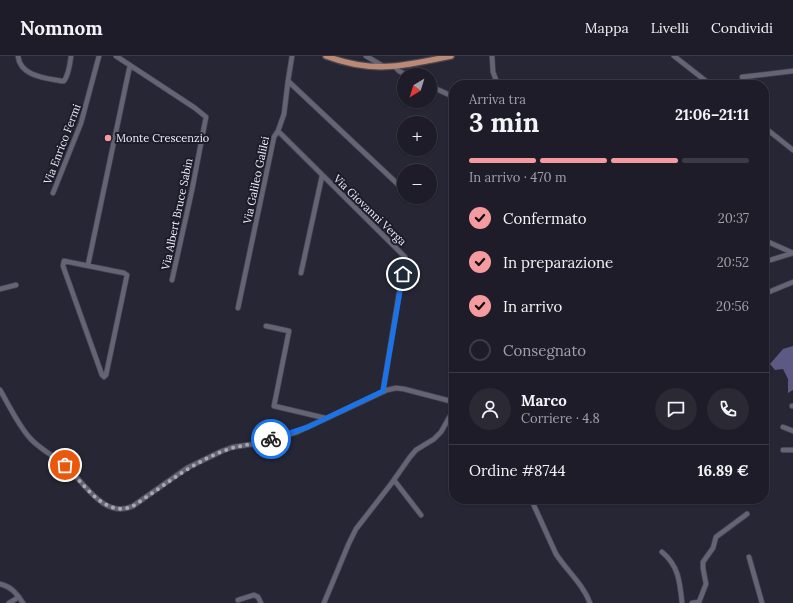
<!DOCTYPE html>
<html lang="it">
<head>
<meta charset="utf-8">
<style>
  body { margin:0; font-family:Lora,serif; background:#2a2934; color:#f1f3f6; height:100vh; display:flex; flex-direction:column; font-size:15px; white-space:nowrap }
  * { box-sizing:border-box; margin:0 }
  p { font-size:13px; color:#a0a1a8 }
  .icon { flex:none; width:22px; height:22px; fill:none; stroke:currentColor; stroke-width:2; stroke-linecap:round; stroke-linejoin:round }
  .map { position:relative; flex:1; overflow:hidden }
  .panel { position:absolute; left:449px; top:24px; width:320px; height:424px; display:flex; flex-direction:column; background:#1d1c28; border-radius:16px; box-shadow:0 1px 3px #0004,0 0 0 1px #3b3a45 }
  .panel>* { flex:none }
  .needle { width:26px; rotate:218deg }
  .controls { position:absolute; left:397px; top:12px; display:grid; gap:8px }
  .controls a { display:grid; place-items:center; width:40px; height:40px; border-radius:50%; background:#1d1c28; box-shadow:0 1px 3px #0004,0 0 0 1px #3b3a45; font-size:20px }
  .pin { position:absolute; display:grid; place-items:center; width:34px; height:34px; color:#fff; margin:-17px; border:2px solid #fff; border-radius:50%; box-shadow:0 1px 4px #0007 }
  .courier { position:absolute; display:grid; place-items:center; width:40px; height:40px; margin:-20px; border:3px solid #1a73e8; border-radius:50%; background:#fff; color:#222; box-shadow:0 1px 5px #0007 }
  .summary em { font-style:normal; font-weight:700 }
  .summary div { display:flex; flex-direction:column-reverse }
  .summary { display:flex; align-items:center; justify-content:space-between; height:68px; padding:0 20px }
  h1 { font-size:26px; font-weight:700; line-height:30px }
  .bar { display:grid; grid-template-columns:repeat(4,1fr); gap:6px 4px; align-content:center; height:48px; padding:0 20px }
  .bar i { height:5px; border-radius:3px; background:#3b3a45 }
  .bar .current { background:#f59b9f }
  .bar p { grid-column:span 4 }
  .line { display:flex; align-items:center; gap:10px; padding:0 20px; border-top:1px solid #3b3a45 }
  .line div { flex:1 }
  .round { display:grid; place-items:center; flex:none; width:42px; height:42px; border-radius:21px; background:#2a2934 }
  ol { padding:0 20px; list-style:none }
  li { display:flex; align-items:center; gap:12px; height:44px }
  li p { margin-inline-start:auto }
  li .icon { padding:4px; border-radius:50%; background:#f59b9f; color:#111; stroke-width:4 }
  li:last-child { color:#a0a1a8 }
  li i { width:22px; height:22px; border:2px solid #3b3a45; border-radius:50% }
  header { display:flex; align-items:center; gap:24px; box-sizing:border-box; height:56px; padding:0 20px; background:#1d1c28; border-bottom:1px solid #3b3a45 }
  header strong { font-size:19px }
  nav { display:flex; gap:22px; margin-inline-start:auto; font-size:14px }
  .map>svg:first-child { display:block }
</style>
</head>
<body>
<header>
<strong>Nomnom</strong>
<nav><a>Mappa</a><a>Livelli</a><a>Condividi</a></nav>
</header>
<div class="map">
<svg width="793" height="547" viewBox="0 0 793 547">
  <rect width="100%" height="100%" fill="#272635"/>
  <path fill="#5c5a84" d="M 793,290 L 793,334 L 788,337 L 788,323 L 783,313 L 775,314 L 770,308 L 783,293 Z"/>
  <g fill="none" stroke-linecap="round" stroke-linejoin="round">
    <g stroke="#464551" stroke-width="6">
      <path id="minor" d="M 18,0 C 20,20 45,22 61,25 L 64,25 C 69,18 70,8 71,0
        M 116,0 L 195,52 L 206,61 L 192,134 L 172,224
        M 366,0 L 383,10
        M 492,0 L 493,16 L 498,29
        M 674,0 L 711,29
        M 395,11 L 399,15 L 407,19
        M 742,21 L 793,15
        M 288,25 L 404,134
        M 430,30 L 454,41
        M 764,71 L 793,94
        M 278,75 L 405,201 L 383,335
        M 53,137 L 81,67 L 99,0
        M 412,141 L 417,145
        M 764,184 L 793,197
        M 64,205 L 124,217 L 127,219 L 106,319 L 104,321 L 102,319 L 63,210 Z
        M 764,206 L 793,197
        M 88,209 L 130,9
        M 301,217 L 322,120
        M 0,233 L 16,229
        M 764,238 L 793,226
        M 238,252 L 274,81 L 278,75 L 284,58 L 288,25 L 292,0
        M 266,270 L 289,275 L 274,350 L 325,362
        M 0,334 C 9,349 17,367 29,381 C 39,393 53,399 65,409 C 83,425 104,464 133,450 L 187,412 L 222,395 L 233,391 L 261,387 L 297,376 L 387,334 L 396,332 L 404,333 L 454,346
        M 792,350 L 793,350
        M 783,371 L 793,375
        M 783,394 L 793,394
        M 394,424 L 421,459
        M 531,443 L 556,498 C 567,515 583,528 590,547
        M 662,496 C 679,510 680,527 682,547
        M 749,501 L 762,547
        M 0,528 C 12,531 16,537 23,547
        M 238,544 L 254,539 L 258,541 L 261,547
        M 9,547 L 19,541
        M 324,547 L 349,487 L 356,473 L 391,428 L 410,401 L 416,394 L 434,383 L 441,376 L 454,353
        M 692,547 L 699,546 L 706,528 L 703,512 L 703,506 L 713,492 L 716,481 L 747,458"/>
    </g>
    <g stroke="#464551" stroke-width="8">
      <path id="major" d="M 326,0 C 373,18 404,10 451,0"/>
    </g>
    <use href="#minor" stroke="#656475" stroke-width="4.5"/>
    <use href="#major" stroke="#bb8974" stroke-width="5.5"/>
  </g>
  <g fill="none" stroke-linecap="round" stroke-linejoin="round">
    <path stroke="#a9a9b4" stroke-width="4" stroke-dasharray="0 7.2" d="M 65,409 C 83,426 104,463 133,450 C 164,430 191,407 226,394 C 240,389 256,388 271,383"/>
    <path stroke="#1a73e8" stroke-width="5" d="M 271,383 L 308,371 L 383,335 L 403,218"/>
  </g>
  <circle fill="#f59b9f" stroke="#1d1c2a" stroke-width="1.5" cx="108" cy="82" r="4"/>
  <g text-anchor="middle" stroke-width="4" stroke-linejoin="round" paint-order="stroke">
    <g font-size="11" fill="#efeff9" stroke="#1d1c2a" text-anchor="start">
      <text x="116" y="86">Monte Crescenzio</text>
    </g>
    <g font-size="11" fill="#efeff9" stroke="#1d1c2a">
      <text transform="translate(62 88) rotate(-69)" y="4">Via Enrico Fermi</text>
      <text transform="translate(256 124) rotate(-78)" y="4">Via Galileo Galilei</text>
      <text transform="translate(370 154) rotate(44)" y="4">Via Giovanni Verga</text>
      <text transform="translate(177 158) rotate(-78)" y="4">Via Albert Bruce Sabin</text>
    </g>
  </g>
</svg>
<div class="controls">
<a><svg class="needle" viewBox="-14 -14 28 28"><path d="M0-13l5 13h-10z" fill="#e53935"/><path d="M0 13l5-13h-10z" fill="#a0a1a8"/></svg></a>
<a>+</a>
<a>−</a>
</div>
<div class="pin" style="left:65px;top:409px;background:#ea580c"><svg class="icon" aria-label="bag" viewBox="0 0 24 24"><path d="M5 8h14l-1 12H6zM9 8a3 3 0 0 1 6 0"/></svg></div>
<div class="pin" style="left:403px;top:218px;background:#1f2937"><svg class="icon" aria-label="home" viewBox="0 0 24 24"><path d="M3 11l9-7 9 7M6 9v11h12V9"/></svg></div>
<div class="courier" style="left:271px;top:383px"><svg class="icon" aria-label="bike" viewBox="0 0 24 24"><circle cx="6" cy="16" r="4"/><circle cx="18" cy="16" r="4"/><path d="M6 16l4-8h5l3 8M10 8l3 8H6M13 5h3"/></svg></div>
<section class="panel">
<div class="summary"><div><h1>3 min</h1><p>Arriva tra</p></div><em>21:06–21:11</em></div>
<div class="bar"><i class="current"></i><i class="current"></i><i class="current"></i><i></i><p>In arrivo · 470 m</p></div>
<ol>
<li><svg class="icon" aria-label="check" viewBox="0 0 24 24"><path d="M5 12l5 5 9-10"/></svg>Confermato<p>20:37</p></li>
<li><svg class="icon" aria-label="check" viewBox="0 0 24 24"><path d="M5 12l5 5 9-10"/></svg>In preparazione<p>20:52</p></li>
<li><svg class="icon" aria-label="check" viewBox="0 0 24 24"><path d="M5 12l5 5 9-10"/></svg>In arrivo<p>20:56</p></li>
<li><i></i>Consegnato</li>
</ol>
<div class="line" style="height:72px"><a class="round"><svg class="icon" aria-label="person" viewBox="0 0 24 24"><circle cx="12" cy="8" r="4"/><path d="M4 21q1-7 8-7t8 7"/></svg></a><div><b>Marco</b><p>Corriere · 4.8</p></div><a class="round"><svg class="icon" aria-label="chat" viewBox="0 0 24 24"><path d="M4 5h16v11H9l-5 4z"/></svg></a><a class="round"><svg class="icon" aria-label="phone" viewBox="0 0 24 24"><path d="M5 4h4l2 5-3 2q2 4 5 5l2-3 5 2v4C11 20 4 13 5 4z"/></svg></a></div>
<div class="line" style="height:52px"><div>Ordine #8744</div><b>16.89 €</b></div>
</section>
</div>
</body>
</html>
